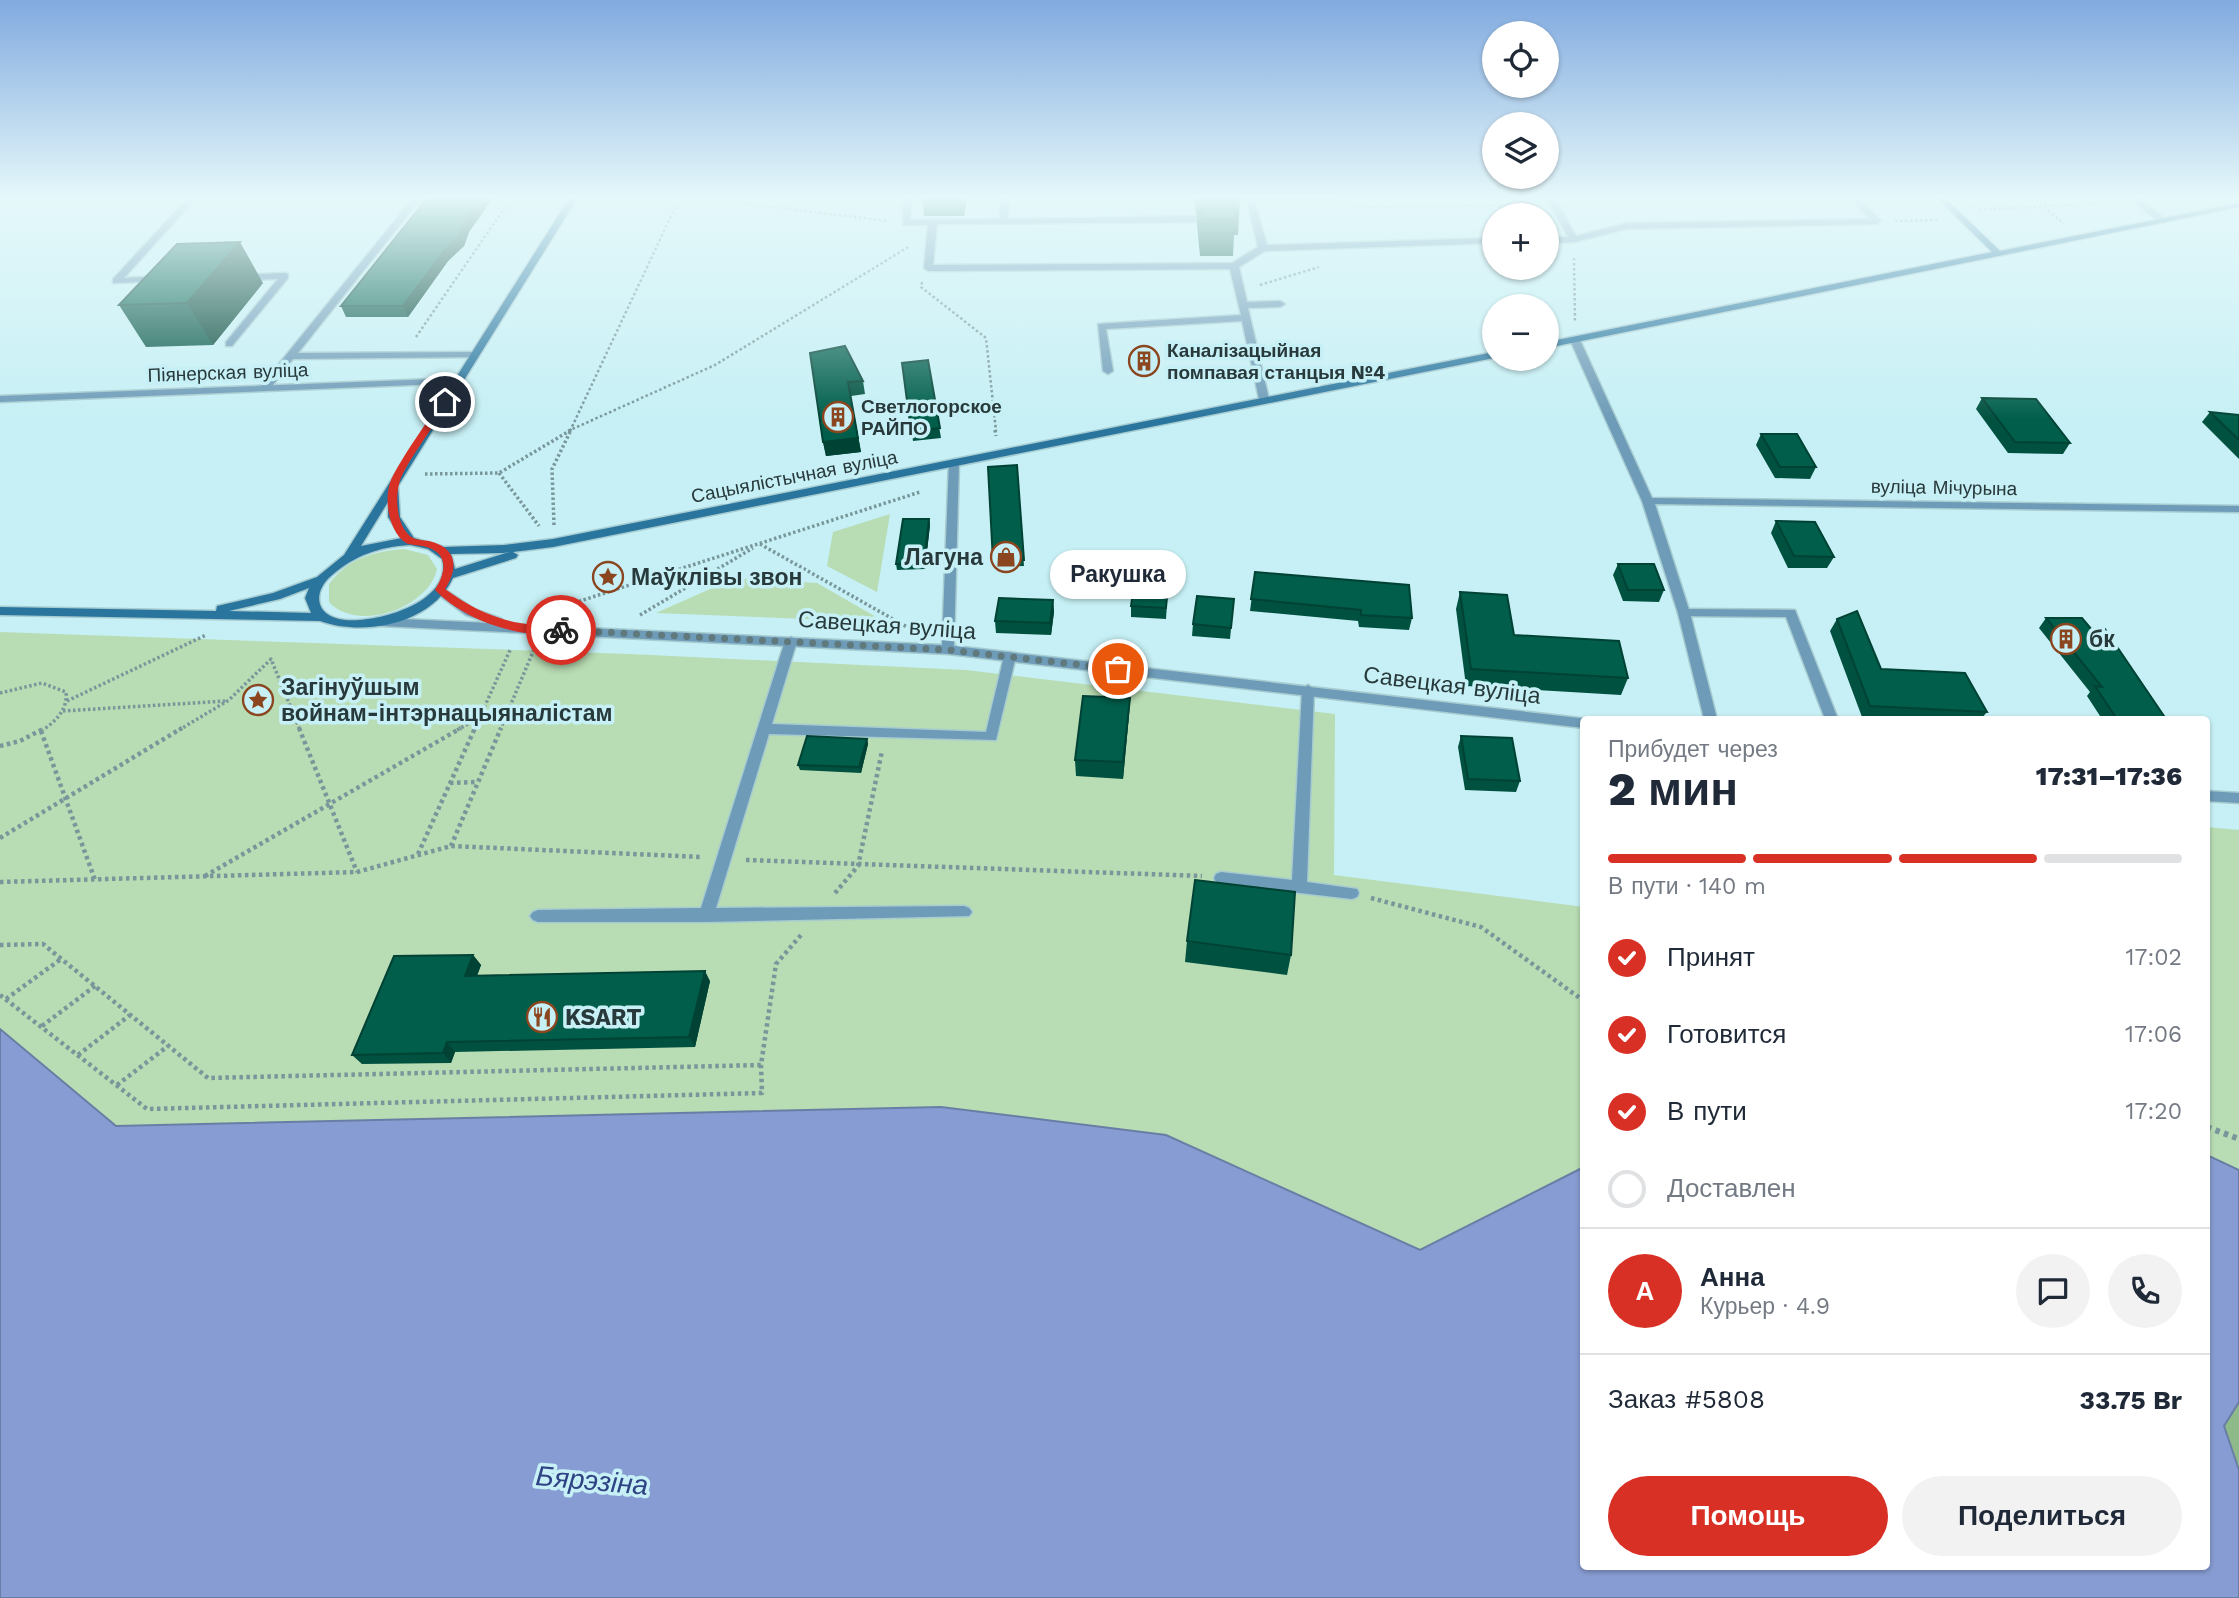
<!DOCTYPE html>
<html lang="ru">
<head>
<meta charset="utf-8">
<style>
  body { margin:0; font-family:"Work Sans",sans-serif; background:#f2f2f3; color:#1f2937; height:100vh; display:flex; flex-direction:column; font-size:26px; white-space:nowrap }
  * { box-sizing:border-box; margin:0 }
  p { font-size:23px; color:#747a83 }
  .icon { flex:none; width:38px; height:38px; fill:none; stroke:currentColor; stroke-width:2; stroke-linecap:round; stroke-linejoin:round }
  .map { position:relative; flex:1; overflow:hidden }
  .side { position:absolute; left:1580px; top:716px; width:630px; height:854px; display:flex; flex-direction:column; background:#fff; border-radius:7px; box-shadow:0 2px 5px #0004 }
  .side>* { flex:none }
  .buttons { position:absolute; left:1482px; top:21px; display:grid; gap:14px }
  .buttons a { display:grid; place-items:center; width:77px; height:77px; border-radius:50%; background:#fff; box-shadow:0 2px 5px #0004; font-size:35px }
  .pin { position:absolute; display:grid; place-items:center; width:60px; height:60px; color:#fff; margin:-30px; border:4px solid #fff; border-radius:50%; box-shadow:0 2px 7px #0007 }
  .courier { position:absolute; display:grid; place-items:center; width:70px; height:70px; margin:-35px; border:5px solid #d93025; border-radius:50%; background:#fff; color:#222; box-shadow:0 2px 9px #0007 }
  .bubble { position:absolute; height:49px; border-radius:24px; background:#fff; box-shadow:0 2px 5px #0004; font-size:23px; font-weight:800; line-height:49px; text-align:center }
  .head em { font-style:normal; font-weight:800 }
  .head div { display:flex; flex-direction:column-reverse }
  .head { display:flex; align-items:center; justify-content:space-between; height:119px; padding:0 28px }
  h1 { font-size:46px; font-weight:800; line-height:52px }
  .bar { display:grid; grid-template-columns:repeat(4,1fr); gap:10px 7px; align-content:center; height:84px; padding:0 28px }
  .bar i { height:9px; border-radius:5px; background:#e0e1e3 }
  .bar .active { background:#d93025 }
  .bar p { grid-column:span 4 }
  .line { display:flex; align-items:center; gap:18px; padding:0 28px; border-top:2px solid #e0e1e3 }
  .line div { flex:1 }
  .round { display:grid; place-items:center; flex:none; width:74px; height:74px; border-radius:37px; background:#f2f2f3 }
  ol { padding:0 28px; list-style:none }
  li { display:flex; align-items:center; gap:21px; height:77px }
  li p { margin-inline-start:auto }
  li .icon { padding:7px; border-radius:50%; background:#d93025; color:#fff; stroke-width:4 }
  li:last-child { color:#747a83 }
  li i { width:38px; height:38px; border:4px solid #e0e1e3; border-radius:50% }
  .button { display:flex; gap:14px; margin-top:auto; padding:14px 28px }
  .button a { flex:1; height:80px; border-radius:42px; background:#d93025; color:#fff; font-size:28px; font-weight:800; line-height:80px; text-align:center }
  .button a+a { background:#f2f2f3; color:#1f2937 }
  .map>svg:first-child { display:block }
</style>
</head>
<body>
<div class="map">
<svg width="2239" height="1598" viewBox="0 0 2239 1598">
  <rect width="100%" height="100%" fill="#c6f0f5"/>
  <path fill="#b8dcb3" d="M 890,514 L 877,592 L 827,566 L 833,532 Z
    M 404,549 L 428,555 L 437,569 C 429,608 357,633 329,602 L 329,584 C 347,559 375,551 404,549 Z
    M 735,578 L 817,583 L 885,622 L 656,613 Z
    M 0,632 L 629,654 L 966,670 L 1335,714 L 1334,875 L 1584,907 L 1584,1167 L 1420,1250 L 1166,1135 L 941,1107 L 116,1126 L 0,1029 Z
    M 2207,827 L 2239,830 L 2239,1170 L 2207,1155 Z"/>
  <path fill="#8eb988" d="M 2239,1402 L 2239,1470 L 2223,1426 Z"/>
  <path fill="#879cd2" stroke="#6a7ea5" stroke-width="2" d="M 0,1029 L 116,1126 L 941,1107 L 1166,1135 L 1420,1250 L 1584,1167 L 1584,1566 L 2207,1566 L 2207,1155 L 2239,1170 L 2239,1402 L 2224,1426 L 2239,1470 L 2239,1598 L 0,1598 Z"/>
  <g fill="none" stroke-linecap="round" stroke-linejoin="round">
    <g stroke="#a6cbd0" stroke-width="3">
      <path id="lane" d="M 189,197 L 197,197 L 124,278 L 161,276 L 164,277 L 164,281 L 113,283 L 113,279 Z
        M 414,197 L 422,197 L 298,353 L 475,352 L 478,353 L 478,357 L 293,359 L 269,390 L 261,390 L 261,386 Z
        M 904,197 L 912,197 L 910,220 L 1000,219 L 1001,197 L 1009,197 L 1008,219 L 1200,216 L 1204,219 L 1200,222 L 937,224 L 933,265 L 1232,263 L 1258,247 L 1246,197 L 1349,197 L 1345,199 L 1254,200 L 1267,245 L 1494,238 L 1494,243 L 1265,251 L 1239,267 L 1247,302 L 1280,301 L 1285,304 L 1280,307 L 1248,308 L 1269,399 L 1264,402 L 1259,399 L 1242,321 L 1106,329 L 1113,371 L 1108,374 L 1103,371 L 1098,324 L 1241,315 L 1230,269 L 928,271 L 924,268 L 928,225 L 903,225 Z
        M 1546,197 L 1554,197 L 1576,236 L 1627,223 L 1870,219 L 1850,197 L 1858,197 L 1881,221 L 1877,224 L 1627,229 L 1574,242 L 1547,243 L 1547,237 L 1568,237 Z
        M 285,273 L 288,274 L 288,278 L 232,346 L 226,346 L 226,342 L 278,279 L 241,280 L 238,279 L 238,275 Z
        M 1684,609 L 1795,610 L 1838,719 L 1825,719 L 1786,617 L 1680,616 L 1678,613 L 1680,610 Z
        M 791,637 L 797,641 L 772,724 L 986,732 L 1004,656 L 1010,652 L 1016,656 L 996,740 L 769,734 L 716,908 L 964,906 L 969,908 L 972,912 L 969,916 L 706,922 L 538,922 L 533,920 L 530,916 L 533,912 L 538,910 L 701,908 L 785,641 Z
        M 1308,685 L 1314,690 L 1307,882 L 1357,889 L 1359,893 L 1357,897 L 1352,899 L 1221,884 L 1216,882 L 1214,878 L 1216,874 L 1221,872 L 1292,880 L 1302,690 Z"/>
    </g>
    <g stroke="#a6cbd0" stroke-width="3">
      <path id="street" d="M 2129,197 L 2138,197 L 2166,220 L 2159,222 Z
        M 1572,338 L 1580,340 L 1652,498 L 2239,506 L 2239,512 L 1655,504 L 1690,613 L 1717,719 L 1704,719 L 1678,613 L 1642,501 L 1570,340 Z
        M 458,378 L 462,379 L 462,383 L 0,402 L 0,396 Z
        M 954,459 L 959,462 L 954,646 L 1588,719 L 1584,719 L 1584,728 L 948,654 L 381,626 L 375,622 L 381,618 L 489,623 L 466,615 L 436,593 L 434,590 L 440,586 L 474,609 L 502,619 L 503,624 L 942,645 L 949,462 Z
        M 2207,791 L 2239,793 L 2239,803 L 2207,801 Z"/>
    </g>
    <g stroke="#a6cbd0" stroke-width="3">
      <path id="secondary" d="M 570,197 L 578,197 L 398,486 L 400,517 L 414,538 L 444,547 L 504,545 L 553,539 L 1494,352 L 1494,358 L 553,547 L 513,552 L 518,555 L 516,558 L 453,578 C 432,624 364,637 320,621 L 0,615 L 0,607 L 216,611 L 217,606 L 273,593 L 317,577 L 344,555 ZM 388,502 L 388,517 L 402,538 L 361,546 ZM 410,545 L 428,549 L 442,559 C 454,603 371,626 339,619 C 314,613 314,591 331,576 C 355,555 379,547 410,545 ZM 509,552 L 455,569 L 451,554 L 504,553 ZM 309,588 L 305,598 L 311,613 L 229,611 L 280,599 Z
        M 1936,197 L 1944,197 L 2000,251 L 2239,203 L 2239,207 L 1547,348 L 1547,342 L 1992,252 Z"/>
    </g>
    <path stroke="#79979a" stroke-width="2.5" stroke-dasharray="2.5 2.5" stroke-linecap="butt" d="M 690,197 L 888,221
      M 2033,197 L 2064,224
      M 2068,197 L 2094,202
      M 1028,203 L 1044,197
      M 1973,206 L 2000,197
      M 1359,207 L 1533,205
      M 1979,210 L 2104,203
      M 1895,221 L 1939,220
      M 1574,258 L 1575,322
      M 922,282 L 921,287 L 986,338 L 996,431
      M 1260,285 L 1319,267
      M 416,337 L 512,197
      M 568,431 L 715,365 L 910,246
      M 570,431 L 680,197"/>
    <path stroke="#79979a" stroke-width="3.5" stroke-dasharray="2.5 2.5" stroke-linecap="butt" d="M 995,430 L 996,436
      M 499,473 L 539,526
      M 425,474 L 499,473 L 571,430
      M 554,525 L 552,469 L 571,430
      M 760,544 L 907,627
      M 555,609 L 920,492
      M 640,615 L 753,548
      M 0,693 L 42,683 L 66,692 C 68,709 56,721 43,730
      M 67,701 L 206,635
      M 63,711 L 226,701
      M 179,730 L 229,700 L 271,659 L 300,730
      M 457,730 L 479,718 L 505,718
      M 474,730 L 511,648
      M 500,730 L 535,647"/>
    <path stroke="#79979a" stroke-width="4.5" stroke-dasharray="3.5 3.5" stroke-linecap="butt" d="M 299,728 L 357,872
      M 41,731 L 95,880
      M 0,746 L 20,741 L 45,728
      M 450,783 L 477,782
      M 0,838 L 182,728
      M 451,846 L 501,728
      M 418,854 L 475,728
      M 746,860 L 1202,876
      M 205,876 L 461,728
      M 0,882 L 357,872 L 451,846 L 702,857
      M 835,893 L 858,866 L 882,751
      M 1371,898 L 1481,927 L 1584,1001
      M 0,945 L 43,944 L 208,1078 L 761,1065
      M 0,995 L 147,1109 L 762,1093 L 761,1065 L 776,964 L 801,935
      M 6,999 L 61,959
      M 42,1026 L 95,986
      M 78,1055 L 130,1015
      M 117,1085 L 168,1046"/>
    <path stroke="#79979a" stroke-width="6" stroke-dasharray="4.5 4.5" stroke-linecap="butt" d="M 2207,1127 L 2239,1139"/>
    <use href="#lane" fill="#6e9bb7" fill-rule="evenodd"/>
    <use href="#street" fill="#6e9bb7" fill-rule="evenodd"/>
    <use href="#secondary" fill="#29759e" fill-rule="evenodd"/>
  </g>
  <path fill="#005140" d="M 922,197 L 967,197 L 964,216 L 924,216 Z
    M 1194,197 L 1240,197 L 1238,235 L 1234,235 L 1233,256 L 1200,256 L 1197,225 L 1197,214 L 1196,213 Z
    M 469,232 L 464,246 L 448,261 L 408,317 L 346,317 L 341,306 Z
    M 263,283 L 213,345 L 146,347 L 119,305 Z
    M 845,346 L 863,381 L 865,394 L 851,396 L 861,452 L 826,456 L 823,442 Z
    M 928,360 L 941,438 L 913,441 L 902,363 Z
    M 1982,398 L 2070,443 L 2063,454 L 2008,453 L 1976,409 Z
    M 2210,412 L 2239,415 L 2239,459 L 2202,422 Z
    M 1761,434 L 1816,467 L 1810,479 L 1775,478 L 1756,445 Z
    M 1017,465 L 1024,566 L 994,567 L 988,467 Z
    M 929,519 L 930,525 L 925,569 L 897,570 L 896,564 Z
    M 1776,521 L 1834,557 L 1827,568 L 1788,568 L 1771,533 Z
    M 1618,564 L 1664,590 L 1659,602 L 1623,601 L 1613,575 Z
    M 1169,572 L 1166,619 L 1131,617 L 1131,606 Z
    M 1255,572 L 1412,618 L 1409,630 L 1359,627 L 1358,621 L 1250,611 Z
    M 1460,592 L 1514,635 L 1628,678 L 1621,695 L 1466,686 L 1456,609 Z
    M 1234,599 L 1230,639 L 1192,636 L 1193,624 Z
    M 1053,600 L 1054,612 L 1051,635 L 996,633 L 995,621 Z
    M 2046,618 L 2166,719 L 2102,719 L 2087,696 L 2090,692 L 2039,628 Z
    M 1837,619 L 1881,669 L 1987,712 L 1981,719 L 1903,719 L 1862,717 L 1830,631 Z
    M 1130,698 L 1129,715 L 1123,779 L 1076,776 L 1075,760 Z
    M 1461,736 L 1520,781 L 1516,792 L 1465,790 L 1458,747 Z
    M 867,739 L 868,744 L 861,773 L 800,770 L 798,765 Z
    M 1187,941 L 1291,955 L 1287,975 L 1185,962 Z
    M 473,955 L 481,965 L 477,976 L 710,981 L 695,1047 L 455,1052 L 451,1063 L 362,1064 L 352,1055 Z"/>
  <path fill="#004234" d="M 483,197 L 494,197 L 469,232 L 464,246 L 448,261 L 408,317 L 403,306 Z
    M 962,197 L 967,197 L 964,216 Z
    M 240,242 L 263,283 L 213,345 L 187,303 Z
    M 848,382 L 861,452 L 826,456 L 823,442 Z
    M 929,519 L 930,525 L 925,569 L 924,563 Z
    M 1053,600 L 1054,612 L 1051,635 L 1050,623 Z
    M 1130,698 L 1129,715 L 1123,779 L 1123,762 Z
    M 867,739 L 868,744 L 861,773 L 859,767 Z
    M 473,955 L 481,965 L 473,986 L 465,976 Z
    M 705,971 L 710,981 L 695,1047 L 689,1037 Z
    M 447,1042 L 455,1052 L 451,1063 L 443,1053 Z"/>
  <path fill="#005e4b" stroke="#004234" stroke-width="2" d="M 428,197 L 483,197 L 465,222 L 459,236 L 444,251 L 403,306 L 341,306 Z
    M 1200,197 L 1240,197 L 1241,199 L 1232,199 L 1236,219 L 1202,219 Z
    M 240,242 L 187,303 L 119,305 L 177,244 Z
    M 845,346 L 863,381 L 848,382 L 858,438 L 823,442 L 810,353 Z
    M 928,360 L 940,428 L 911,431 L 902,363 Z
    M 1982,398 L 2036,399 L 2070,443 L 2015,442 Z
    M 2210,412 L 2239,415 L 2239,440 Z
    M 1761,434 L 1797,434 L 1816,467 L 1780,467 Z
    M 1017,465 L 1024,560 L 993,561 L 988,467 Z
    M 903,519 L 929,519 L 924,563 L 896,564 Z
    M 1776,521 L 1815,522 L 1834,557 L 1794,556 Z
    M 1618,564 L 1654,564 L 1664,590 L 1628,590 Z
    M 1136,570 L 1169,572 L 1166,608 L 1131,606 Z
    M 1255,572 L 1409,585 L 1412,618 L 1361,615 L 1361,610 L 1251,599 Z
    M 1460,592 L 1507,595 L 1514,635 L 1619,641 L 1628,678 L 1471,669 Z
    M 1197,596 L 1234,599 L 1231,628 L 1193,624 Z
    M 999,598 L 1053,600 L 1050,623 L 995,621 Z
    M 1857,611 L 1881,669 L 1965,673 L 1987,712 L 1870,706 L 1837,619 Z
    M 2046,618 L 2082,618 L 2092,630 L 2105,629 L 2166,719 L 2117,719 L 2095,686 L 2102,687 Z
    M 1083,696 L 1130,698 L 1123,762 L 1075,760 Z
    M 807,736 L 867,739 L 859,767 L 798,765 Z
    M 1461,736 L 1512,738 L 1520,781 L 1468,779 Z
    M 1195,880 L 1295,892 L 1291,955 L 1187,941 Z
    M 473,955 L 465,976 L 705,971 L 689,1037 L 447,1042 L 443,1053 L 352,1055 L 394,956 Z"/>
  <linearGradient id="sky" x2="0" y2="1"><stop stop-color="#81aadf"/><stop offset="0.47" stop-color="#e5f8fa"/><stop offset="1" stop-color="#e5f8fa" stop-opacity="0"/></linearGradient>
  <rect width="2239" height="420" fill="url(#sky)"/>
  <path fill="#d93025" d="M 442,400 L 449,402 C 439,419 402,468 399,484 C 395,500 397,529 413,538 C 417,540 424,540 429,541 C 457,548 459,567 445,589 C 485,618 513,625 561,627 L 566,630 L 565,633 C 522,640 465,621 435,590 C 447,571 449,551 422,546 C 418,545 410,545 406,543 C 389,532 384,501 390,483 C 396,465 430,418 442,400 Z"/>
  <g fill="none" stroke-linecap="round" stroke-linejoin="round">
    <path stroke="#5f797c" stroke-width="7" stroke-dasharray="0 12.6" d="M 561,630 L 948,650 L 1118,669"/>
  </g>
  <defs>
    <g id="building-ring" transform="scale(1.575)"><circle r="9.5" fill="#c6f0f5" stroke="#8c461f" stroke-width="1.5"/><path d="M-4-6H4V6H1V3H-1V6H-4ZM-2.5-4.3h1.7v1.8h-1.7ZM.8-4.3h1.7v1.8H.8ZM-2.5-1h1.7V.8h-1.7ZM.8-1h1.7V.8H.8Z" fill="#8c461f"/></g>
    <g id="shop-ring" transform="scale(1.575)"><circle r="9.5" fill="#c6f0f5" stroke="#8c461f" stroke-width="1.5"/><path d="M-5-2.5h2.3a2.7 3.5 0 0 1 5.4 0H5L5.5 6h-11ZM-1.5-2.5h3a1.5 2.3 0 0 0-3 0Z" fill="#8c461f"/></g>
    <g id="sight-ring" transform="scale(1.575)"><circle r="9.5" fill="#c6f0f5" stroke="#8c461f" stroke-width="1.5"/><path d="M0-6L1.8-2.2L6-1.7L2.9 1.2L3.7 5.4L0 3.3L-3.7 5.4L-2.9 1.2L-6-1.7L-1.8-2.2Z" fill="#8c461f"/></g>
    <g id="restaurant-ring" transform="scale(1.575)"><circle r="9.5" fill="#c6f0f5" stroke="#8c461f" stroke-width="1.5"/><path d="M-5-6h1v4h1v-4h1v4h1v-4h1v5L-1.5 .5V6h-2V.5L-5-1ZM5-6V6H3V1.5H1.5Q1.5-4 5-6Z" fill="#8c461f"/></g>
  </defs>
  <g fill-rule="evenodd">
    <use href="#building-ring" x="1144" y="361"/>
    <use href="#building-ring" x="838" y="417"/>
    <use href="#shop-ring" x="1006" y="557"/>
    <use href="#sight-ring" x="608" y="577"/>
    <use href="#building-ring" x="2066" y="639"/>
    <use href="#sight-ring" x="258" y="700"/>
    <use href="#restaurant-ring" x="542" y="1017"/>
  </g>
  <g text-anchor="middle" stroke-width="7" stroke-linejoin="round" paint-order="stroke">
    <g font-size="19" font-weight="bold" fill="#28393b" stroke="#c6f0f5" text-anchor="start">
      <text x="1167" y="357">Каналізацыйная<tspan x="1167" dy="22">помпавая станцыя №4</tspan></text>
      <text x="861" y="413">Светлогорское<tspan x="861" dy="22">РАЙПО</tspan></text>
    </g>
    <g font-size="19" fill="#28393b" stroke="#c6f0f5">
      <text transform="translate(228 372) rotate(-2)" y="7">Піянерская вуліца</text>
      <text transform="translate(794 476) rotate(-11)" y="7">Сацыялістычная вуліца</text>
      <text transform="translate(1944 487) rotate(1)" y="7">вуліца Мічурына</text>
    </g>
    <g font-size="23" font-weight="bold" fill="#28393b" stroke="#c6f0f5" text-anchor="start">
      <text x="983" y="565" text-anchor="end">Лагуна</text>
      <text x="631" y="585">Маўклівы звон</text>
      <text x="2089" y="647">бк</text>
      <text x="281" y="695">Загінуўшым<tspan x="281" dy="26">войнам-інтэрнацыяналістам</tspan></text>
      <text x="565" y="1025">KSART</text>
    </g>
    <g font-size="23" fill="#28393b" stroke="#c6f0f5">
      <text transform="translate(887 625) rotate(4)" y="8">Савецкая вуліца</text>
      <text transform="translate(1452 685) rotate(7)" y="8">Савецкая вуліца</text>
    </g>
    <g font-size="28" font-style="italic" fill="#2e4284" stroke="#c6f0f5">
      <text transform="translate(592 1480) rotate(5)" y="10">Бярэзіна</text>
    </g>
  </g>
</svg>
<div class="buttons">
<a><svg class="icon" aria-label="locate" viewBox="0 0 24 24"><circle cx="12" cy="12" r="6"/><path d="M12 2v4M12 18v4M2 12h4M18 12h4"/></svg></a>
<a><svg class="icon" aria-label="layers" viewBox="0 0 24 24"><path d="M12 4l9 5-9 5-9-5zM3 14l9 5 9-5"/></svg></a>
<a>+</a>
<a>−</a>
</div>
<div class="pin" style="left:1118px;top:669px;background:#ea580c"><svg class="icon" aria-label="bag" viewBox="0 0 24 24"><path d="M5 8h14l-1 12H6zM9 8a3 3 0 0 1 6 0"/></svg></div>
<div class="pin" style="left:445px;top:402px;background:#1f2937"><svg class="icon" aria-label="home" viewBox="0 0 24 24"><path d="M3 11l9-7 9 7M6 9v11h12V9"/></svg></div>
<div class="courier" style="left:561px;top:630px"><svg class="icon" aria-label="bike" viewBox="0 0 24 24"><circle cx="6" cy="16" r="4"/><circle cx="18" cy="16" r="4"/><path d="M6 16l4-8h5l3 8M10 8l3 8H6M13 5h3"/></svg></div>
<div class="bubble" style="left:1050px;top:550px;width:136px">Ракушка</div>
<section class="side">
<div class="head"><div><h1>2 мин</h1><p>Прибудет через</p></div><em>17:31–17:36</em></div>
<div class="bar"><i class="active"></i><i class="active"></i><i class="active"></i><i></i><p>В пути · 140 m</p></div>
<ol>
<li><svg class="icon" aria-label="check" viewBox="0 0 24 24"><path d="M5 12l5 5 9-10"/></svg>Принят<p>17:02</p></li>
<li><svg class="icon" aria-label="check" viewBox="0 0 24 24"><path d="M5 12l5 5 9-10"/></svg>Готовится<p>17:06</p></li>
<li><svg class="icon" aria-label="check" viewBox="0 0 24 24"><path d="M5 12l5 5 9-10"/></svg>В пути<p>17:20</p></li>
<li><i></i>Доставлен</li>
</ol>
<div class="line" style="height:126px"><b class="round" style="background:#d93025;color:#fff">А</b><div><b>Анна</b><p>Курьер · 4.9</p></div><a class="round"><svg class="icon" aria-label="chat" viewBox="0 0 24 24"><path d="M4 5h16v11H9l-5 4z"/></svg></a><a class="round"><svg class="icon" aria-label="phone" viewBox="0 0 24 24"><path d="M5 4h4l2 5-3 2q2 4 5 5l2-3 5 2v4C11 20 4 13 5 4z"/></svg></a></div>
<div class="line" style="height:91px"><div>Заказ #5808</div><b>33.75 Br</b></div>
<div class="button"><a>Помощь</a><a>Поделиться</a></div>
</section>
</div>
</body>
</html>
